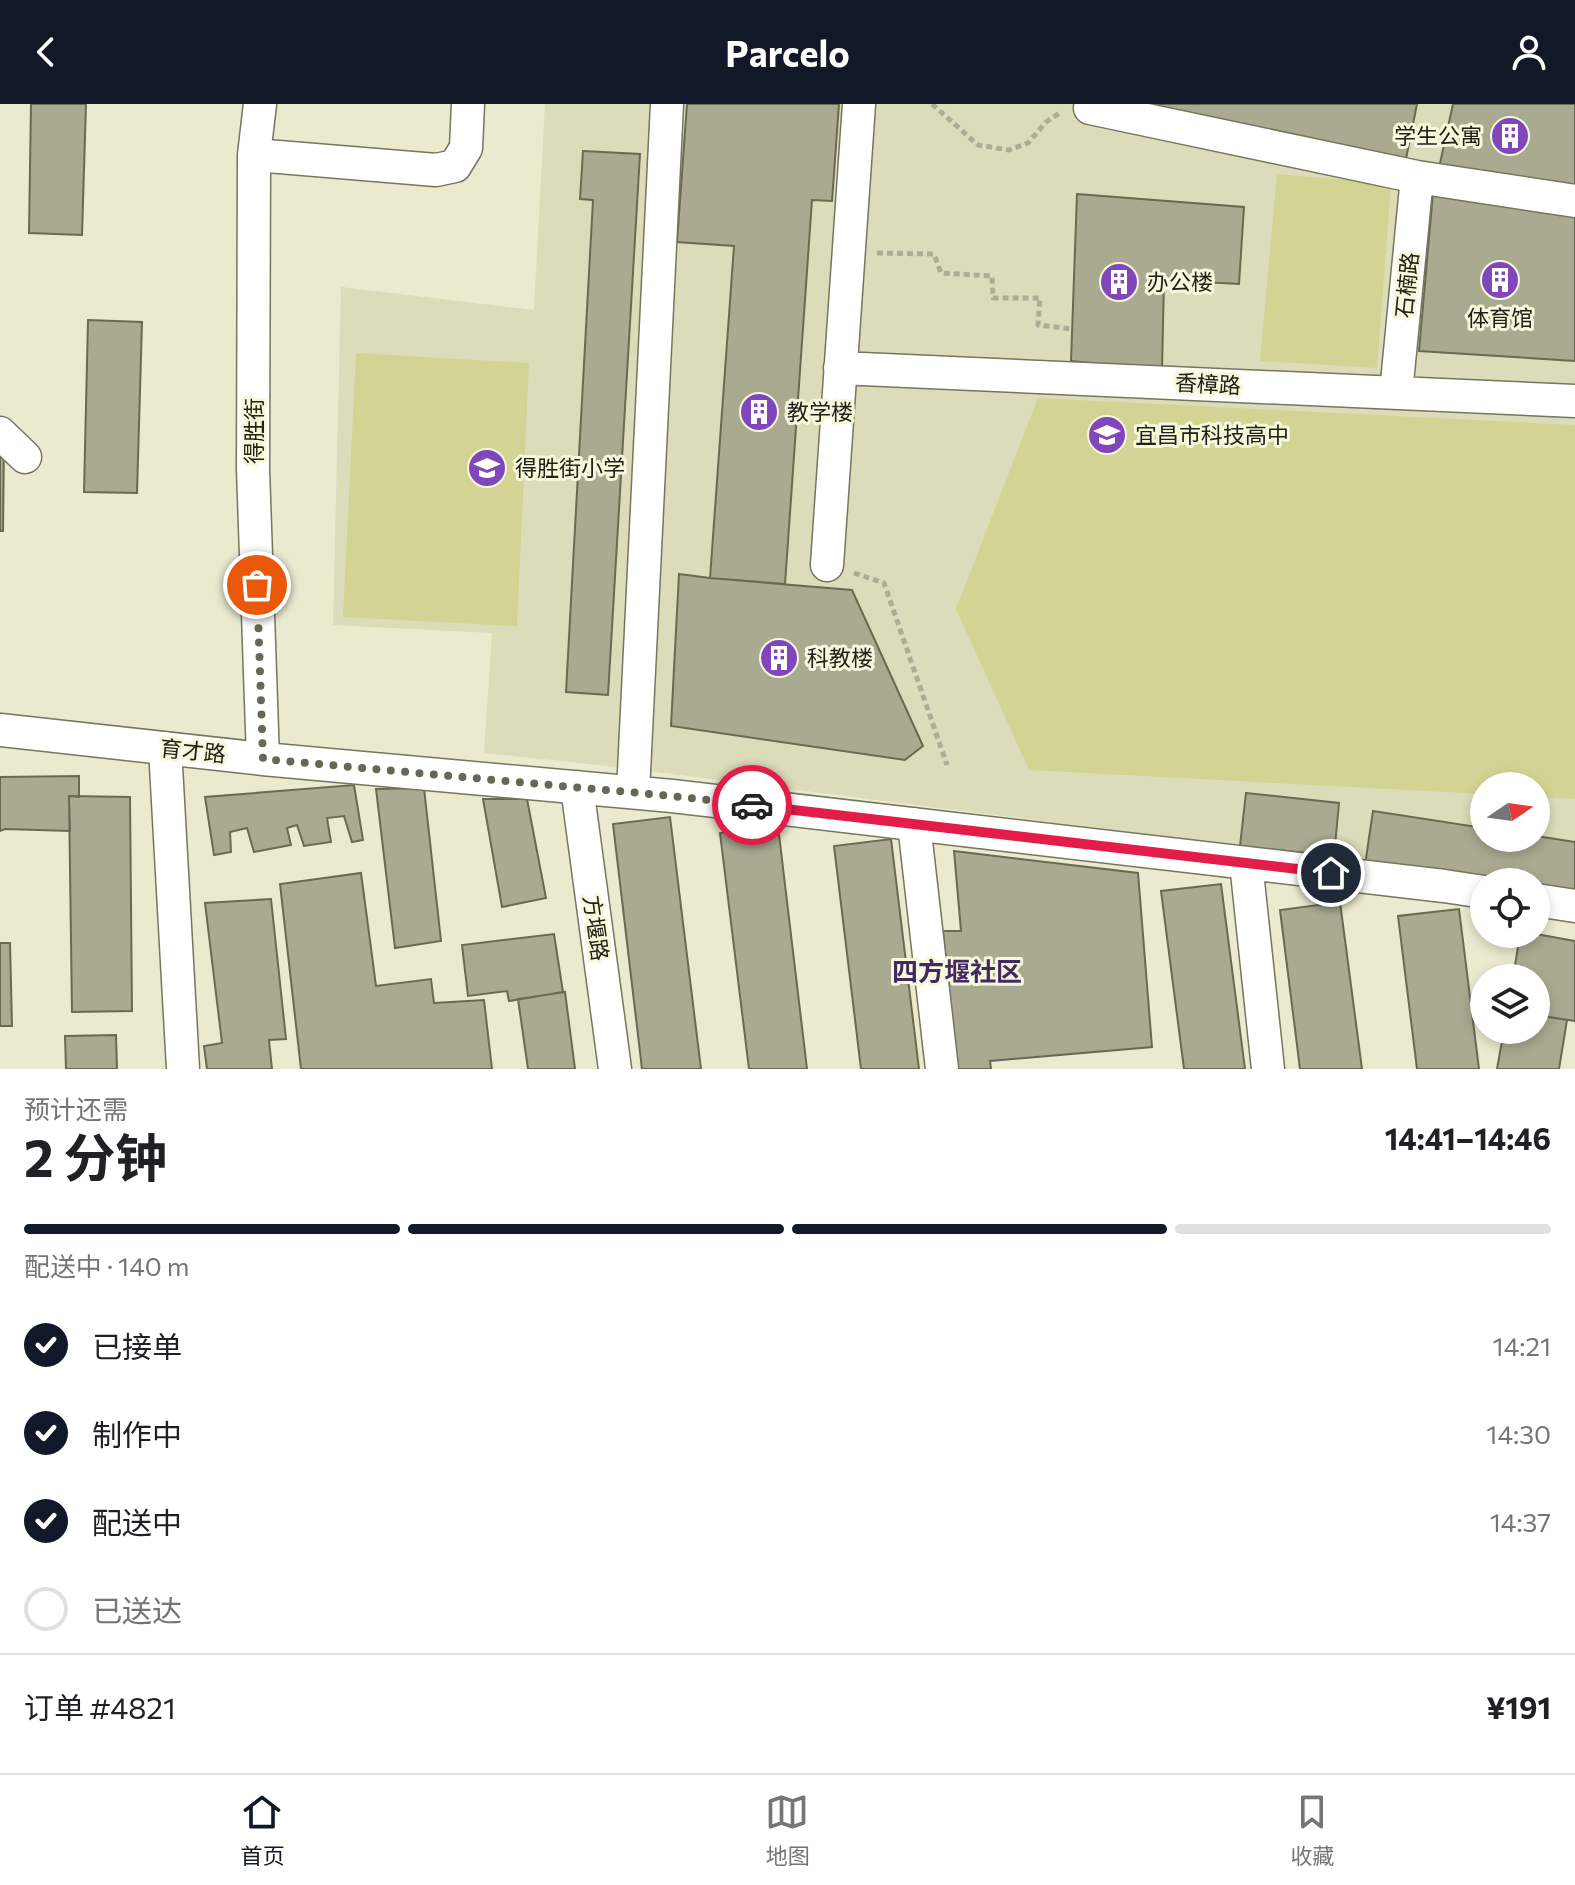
<!DOCTYPE html>
<html lang="zh">
<head>
<meta charset="utf-8">
<style>
  body { margin:0; font-family:Commissioner,"Noto Sans SC",sans-serif; background:#f6f6f6; color:#202124; height:100vh; display:flex; flex-direction:column; font-size:30px; white-space:nowrap }
  * { box-sizing:border-box; margin:0 }
  p { font-size:26px; color:#757577 }
  .icon { flex:none; width:44px; height:44px; fill:none; stroke:currentColor; stroke-width:2; stroke-linecap:round; stroke-linejoin:round }
  .map { position:relative; height:965px; overflow:hidden }
  .side { display:flex; flex-direction:column; background:#fff; flex:1 }
  .side>* { flex:none }
  .needle { width:52px; rotate:77deg }
  .controls { position:absolute; left:1470px; top:668px; display:grid; gap:16px }
  .controls a { display:grid; place-items:center; width:80px; height:80px; border-radius:50%; background:#fff; box-shadow:0 4px 12px #0003; font-size:40px }
  .pin { position:absolute; display:grid; place-items:center; width:68px; height:68px; color:#fff; margin:-34px; border:4px solid #fff; border-radius:50%; box-shadow:0 2px 8px #0007 }
  .courier { position:absolute; display:grid; place-items:center; width:80px; height:80px; margin:-40px; border:6px solid #e11d48; border-radius:50%; background:#fff; color:#222; box-shadow:0 2px 10px #0007 }
  .head em { font-style:normal; font-weight:700 }
  .head div { display:flex; flex-direction:column-reverse }
  .head { display:flex; align-items:center; justify-content:space-between; height:136px; padding:0 24px }
  h1 { font-size:52px; font-weight:700; line-height:60px }
  .bar { display:grid; grid-template-columns:repeat(4,1fr); gap:12px 8px; align-content:center; height:96px; padding:0 24px }
  .bar i { height:10px; border-radius:6px; background:#e0e0e0 }
  .bar .selected { background:#111827 }
  .bar p { grid-column:span 4 }
  .line { display:flex; align-items:center; gap:20px; padding:0 24px; border-top:2px solid #e0e0e0 }
  .line div { flex:1 }
  ol { padding:0 24px; list-style:none }
  li { display:flex; align-items:center; gap:24px; height:88px }
  li p { margin-inline-start:auto }
  li .icon { padding:8px; border-radius:50%; background:#111827; color:#fff; stroke-width:4 }
  li:last-child { color:#757577 }
  li i { width:44px; height:44px; border:4px solid #e0e0e0; border-radius:50% }
  header { display:flex; justify-content:space-between; align-items:center; height:104px; padding:0 24px; background:#111827; color:#fff; font-size:36px; font-weight:700 }
  .tabs { display:flex; justify-content:space-around; align-items:center; height:112px; border-top:2px solid #e0e0e0; background:#fff; font-size:22px; color:#757577 }
  .tabs a { display:grid; justify-items:center; gap:4px }
  .tabs .selected { color:#111827 }
  .map>svg:first-child { display:block }
</style>
</head>
<body>
<header><svg class="icon" aria-label="back" viewBox="0 0 24 24"><path d="M15 5l-7 7 7 7"/></svg>Parcelo<svg class="icon" aria-label="person" viewBox="0 0 24 24"><circle cx="12" cy="8" r="4"/><path d="M4 21q1-7 8-7t8 7"/></svg></header>
<div class="map">
<svg width="1575" height="965" viewBox="0 0 1575 965">
  <rect width="100%" height="100%" fill="#e9eace"/>
  <path fill="#dcdcbb" fill-rule="evenodd" d="M 545,0 L 1575,0 L 1575,782 L 1240,742 L 617,663 L 484,649 L 492,529 L 333,521 L 341,183 L 534,206 ZM 1484,682 L 1536,682 L 1536,734 L 1484,734 Z"/>
  <path fill="#d3d394" d="M 1277,70 L 1391,80 L 1377,264 L 1260,257 Z
    M 356,249 L 529,259 L 517,522 L 343,513 Z
    M 1038,294 L 1575,321 L 1575,695 L 1536,693 L 1536,682 L 1484,682 L 1484,690 L 1029,666 L 956,505 Z"/>
  <path fill="#a9aa90" stroke="#696a52" stroke-width="2" d="M 31,0 L 86,0 L 82,131 L 29,129 Z
    M 687,0 L 839,0 L 832,97 L 812,96 L 785,480 L 710,474 L 734,142 L 677,138 Z
    M 1143,0 L 1417,0 L 1405,60 Z
    M 1453,0 L 1575,0 L 1575,88 L 1439,64 Z
    M 583,47 L 640,50 L 608,591 L 566,588 L 593,96 L 580,95 Z
    M 1433,89 L 1575,104 L 1575,257 L 1419,247 Z
    M 1077,90 L 1244,103 L 1239,180 L 1164,176 L 1162,266 L 1071,257 Z
    M 88,216 L 142,218 L 137,389 L 84,388 Z
    M 0,336 L 4,336 L 3,427 L 0,427 Z
    M 679,470 L 710,474 L 852,486 L 923,642 L 905,656 L 671,622 Z
    M 79,672 L 79,693 L 69,692 L 70,727 L 5,725 L 0,727 L 0,673 Z
    M 354,681 L 363,736 L 352,738 L 344,712 L 327,714 L 331,738 L 304,742 L 297,721 L 287,724 L 291,741 L 254,748 L 247,724 L 230,728 L 231,748 L 214,751 L 205,693 Z
    M 424,684 L 441,837 L 395,844 L 376,685 Z
    M 1246,689 L 1339,699 L 1334,752 L 1240,742 Z
    M 69,692 L 130,693 L 132,907 L 72,908 Z
    M 483,695 L 527,695 L 546,794 L 502,803 Z
    M 1373,707 L 1484,724 L 1484,734 L 1536,734 L 1536,732 L 1575,738 L 1575,793 L 1536,787 L 1536,778 L 1484,778 L 1365,761 Z
    M 670,713 L 701,965 L 642,965 L 613,720 Z
    M 778,722 L 807,965 L 749,965 L 720,729 Z
    M 891,735 L 919,965 L 861,965 L 834,742 Z
    M 954,747 L 1138,769 L 1152,943 L 990,957 L 991,965 L 957,965 L 943,827 L 961,827 Z
    M 361,769 L 376,882 L 431,875 L 434,899 L 484,896 L 492,965 L 301,965 L 280,780 Z
    M 1221,780 L 1245,965 L 1184,965 L 1161,787 Z
    M 271,795 L 286,935 L 269,936 L 272,965 L 207,965 L 204,942 L 222,939 L 205,799 Z
    M 1340,798 L 1362,965 L 1300,965 L 1280,806 Z
    M 1459,805 L 1479,965 L 1417,965 L 1398,812 Z
    M 554,830 L 563,888 L 509,897 L 507,887 L 468,892 L 462,841 Z
    M 1520,830 L 1536,830 L 1575,837 L 1575,917 L 1536,911 L 1536,874 L 1513,874 Z
    M 0,839 L 10,839 L 12,922 L 0,922 Z
    M 565,888 L 575,965 L 528,965 L 518,895 Z
    M 1536,911 L 1567,916 L 1559,965 L 1497,965 L 1504,926 L 1536,926 Z
    M 116,931 L 117,965 L 66,965 L 65,932 Z"/>
  <g fill="none" stroke-linecap="round" stroke-linejoin="round">
    <g stroke="#75765d" stroke-width="35">
      <path id="minor" d="M 260,0 L 254,51 L 253,365 L 263,655
        M 1090,4 L 1417,73 L 1575,97
        M 254,51 L 436,66 L 455,62 L 466,44 L 468,0
        M 840,264 L 1575,297
        M 1396,289 L 1417,73
        M 0,329 L 25,353
        M 827,461 L 859,0
        M 0,626 L 263,655 L 672,692 L 1444,782 L 1484,788
        M 165,644 L 183,965
        M 577,683 L 615,965
        M 633,688 L 667,0
        M 914,720 L 942,965
        M 1246,759 L 1268,965
        M 1536,796 L 1575,802"/>
    </g>
    <path stroke="#adad97" stroke-width="5" stroke-dasharray="6 4" stroke-linecap="butt" d="M 932,0 L 978,41 L 1009,46 L 1028,39 L 1046,18 L 1061,8
      M 877,149 L 934,150 L 941,169 L 992,172 L 993,194 L 1040,194 L 1038,221 L 1072,225
      M 854,469 L 884,479 L 947,661"/>
    <use href="#minor" stroke="#fff" stroke-width="32"/>
  </g>
  <g fill="none" stroke-linecap="round" stroke-linejoin="round">
    <path stroke="#676757" stroke-width="8" stroke-dasharray="0 14.4" d="M 257,481 L 263,655 L 672,692 L 752,701"/>
    <path stroke="#e11d48" stroke-width="10" d="M 752,701 L 1331,769"/>
  </g>
  <defs>
    <g id="building-disc" transform="scale(2)"><circle r="9.5" fill="#8047bd" stroke="#f6f7db"/><path d="M-4-6H4V6H1V3H-1V6H-4ZM-2.5-4.3h1.7v1.8h-1.7ZM.8-4.3h1.7v1.8H.8ZM-2.5-1h1.7V.8h-1.7ZM.8-1h1.7V.8H.8Z" fill="#fff"/></g>
    <g id="school-disc" transform="scale(2)"><circle r="9.5" fill="#8047bd" stroke="#f6f7db"/><path d="M0-5L7-2L0 1L-7-2ZM-4 1L0 2.5L4 1V4Q0 6-4 4Z" fill="#fff"/></g>
  </defs>
  <g fill-rule="evenodd">
    <use href="#building-disc" x="1510" y="32"/>
    <use href="#building-disc" x="1500" y="176"/>
    <use href="#building-disc" x="1119" y="178"/>
    <use href="#building-disc" x="759" y="308"/>
    <use href="#school-disc" x="1107" y="331"/>
    <use href="#school-disc" x="487" y="364"/>
    <use href="#building-disc" x="779" y="554"/>
  </g>
  <g text-anchor="middle" stroke-width="6" stroke-linejoin="round" paint-order="stroke">
    <g font-size="22" fill="#212117" stroke="#f6f7db" text-anchor="start">
      <text x="1482" y="40" text-anchor="end">学生公寓</text>
      <text x="1147" y="186">办公楼</text>
      <text x="1500" y="222" text-anchor="middle">体育馆</text>
      <text x="787" y="316">教学楼</text>
      <text x="1135" y="339">宜昌市科技高中</text>
      <text x="515" y="372">得胜街小学</text>
      <text x="807" y="562">科教楼</text>
    </g>
    <g font-size="22" fill="#212117" stroke="#f6f7db">
      <text transform="translate(1407 181) rotate(-84)" y="8">石楠路</text>
      <text transform="translate(1208 280) rotate(3)" y="8">香樟路</text>
      <text transform="translate(254 327) rotate(-90)" y="8">得胜街</text>
      <text transform="translate(193 647) rotate(6)" y="8">育才路</text>
      <text transform="translate(596 824) rotate(82)" y="8">方堰路</text>
    </g>
    <g font-size="26" font-weight="bold" fill="#432862" stroke="#f6f7db">
      <text x="957" y="877">四方堰社区</text>
    </g>
  </g>
</svg>
<div class="controls">
<a><svg class="needle" viewBox="-14 -14 28 28"><path d="M0-13l5 13h-10z" fill="#e53935"/><path d="M0 13l5-13h-10z" fill="#757577"/></svg></a>
<a><svg class="icon" aria-label="locate" viewBox="0 0 24 24"><circle cx="12" cy="12" r="6"/><path d="M12 2v4M12 18v4M2 12h4M18 12h4"/></svg></a>
<a><svg class="icon" aria-label="layers" viewBox="0 0 24 24"><path d="M12 4l9 5-9 5-9-5zM3 14l9 5 9-5"/></svg></a>
</div>
<div class="pin" style="left:257px;top:481px;background:#ea580c"><svg class="icon" aria-label="bag" viewBox="0 0 24 24"><path d="M5 8h14l-1 12H6zM9 8a3 3 0 0 1 6 0"/></svg></div>
<div class="pin" style="left:1331px;top:769px;background:#1f2937"><svg class="icon" aria-label="home" viewBox="0 0 24 24"><path d="M3 11l9-7 9 7M6 9v11h12V9"/></svg></div>
<div class="courier" style="left:752px;top:701px"><svg class="icon" aria-label="car" viewBox="0 0 24 24"><path d="M5 17H2v-5l4-1 3-4h7l3 4 3 1v5h-3M9 17h6M6 11h13"/><circle cx="7" cy="17" r="2"/><circle cx="17" cy="17" r="2"/></svg></div>
</div>
<section class="side">
<div class="head"><div><h1>2 分钟</h1><p>预计还需</p></div><em>14:41–14:46</em></div>
<div class="bar"><i class="selected"></i><i class="selected"></i><i class="selected"></i><i></i><p>配送中 · 140 m</p></div>
<ol>
<li><svg class="icon" aria-label="check" viewBox="0 0 24 24"><path d="M5 12l5 5 9-10"/></svg>已接单<p>14:21</p></li>
<li><svg class="icon" aria-label="check" viewBox="0 0 24 24"><path d="M5 12l5 5 9-10"/></svg>制作中<p>14:30</p></li>
<li><svg class="icon" aria-label="check" viewBox="0 0 24 24"><path d="M5 12l5 5 9-10"/></svg>配送中<p>14:37</p></li>
<li><i></i>已送达</li>
</ol>
<div class="line" style="height:104px"><div>订单 #4821</div><b>¥191</b></div>
</section>
<nav class="tabs">
<a class="selected"><svg class="icon" aria-label="home" viewBox="0 0 24 24"><path d="M3 11l9-7 9 7M6 9v11h12V9"/></svg>首页</a>
<a><svg class="icon" aria-label="map" viewBox="0 0 24 24"><path d="M3 6l6-2 6 2 6-2v14l-6 2-6-2-6 2zM9 4v14M15 6v14"/></svg>地图</a>
<a><svg class="icon" aria-label="saved" viewBox="0 0 24 24"><path d="M7 4h10v16l-5-4-5 4z"/></svg>收藏</a>
</nav>
</body>
</html>
